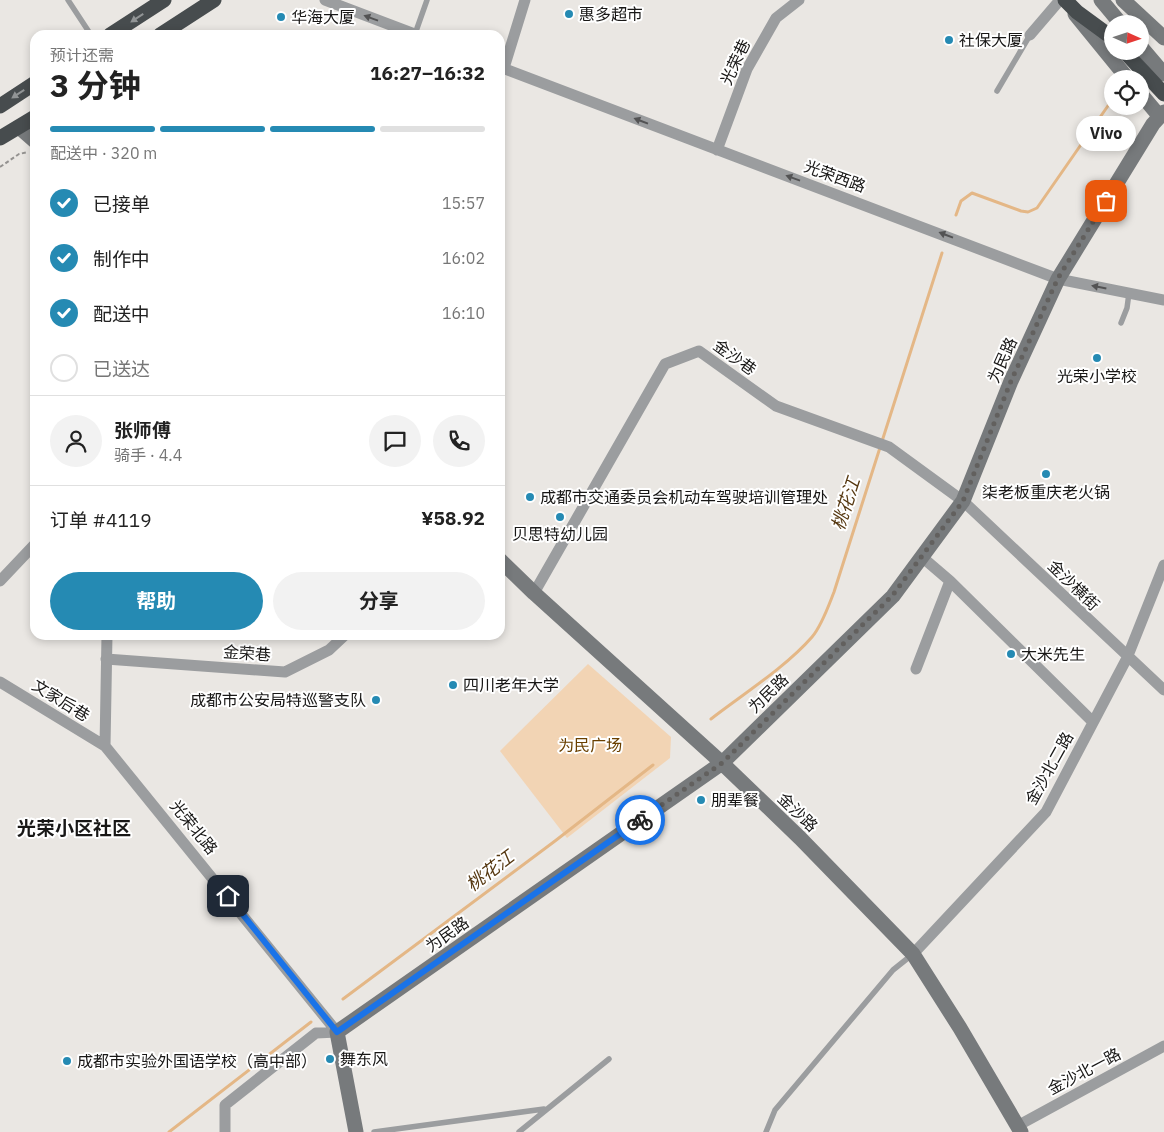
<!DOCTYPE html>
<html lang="zh">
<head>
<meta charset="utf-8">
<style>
  body { margin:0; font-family:"IBM Plex Sans","Noto Sans SC",sans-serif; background:#f2f2f2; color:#222; height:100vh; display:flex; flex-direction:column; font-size:19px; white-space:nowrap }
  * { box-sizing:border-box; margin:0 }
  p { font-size:16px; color:#767676 }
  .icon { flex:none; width:28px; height:28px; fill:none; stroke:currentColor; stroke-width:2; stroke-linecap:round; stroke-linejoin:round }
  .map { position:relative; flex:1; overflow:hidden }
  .panel { position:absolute; left:30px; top:30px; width:475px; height:610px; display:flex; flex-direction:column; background:#fff; border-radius:15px; box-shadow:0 2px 8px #0003 }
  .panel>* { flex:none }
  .needle { width:32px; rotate:93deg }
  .fabs { position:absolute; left:1104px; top:15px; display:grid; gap:10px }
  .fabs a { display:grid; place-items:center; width:45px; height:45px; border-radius:50%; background:#fff; box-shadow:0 2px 8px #0003; font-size:25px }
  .pin { position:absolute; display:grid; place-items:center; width:42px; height:42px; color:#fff; margin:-21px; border-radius:10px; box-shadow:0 2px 8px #0006 }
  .courier { position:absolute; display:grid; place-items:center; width:50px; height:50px; margin:-25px; border:4px solid #1a73e8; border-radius:50%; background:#fff; color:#222; box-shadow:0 1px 6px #0007 }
  .bubble { position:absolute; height:35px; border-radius:18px; background:#fff; box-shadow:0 2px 8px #0003; font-size:16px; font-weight:700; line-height:35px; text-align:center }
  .summary em { font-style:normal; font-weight:700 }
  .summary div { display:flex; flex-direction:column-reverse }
  .summary { display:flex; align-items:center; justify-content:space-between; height:85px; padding:0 20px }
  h1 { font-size:32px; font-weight:700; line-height:38px }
  .bar { display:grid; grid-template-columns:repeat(4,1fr); gap:8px 5px; align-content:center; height:60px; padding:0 20px }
  .bar i { height:6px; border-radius:4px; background:#e0e0e0 }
  .bar .on { background:#258ab3 }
  .bar p { grid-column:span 4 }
  .line { display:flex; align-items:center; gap:12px; padding:0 20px; border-top:1px solid #e0e0e0 }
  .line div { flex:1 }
  .round { display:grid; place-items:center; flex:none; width:52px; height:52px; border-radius:26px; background:#f2f2f2 }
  ol { padding:0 20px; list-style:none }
  li { display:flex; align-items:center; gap:15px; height:55px }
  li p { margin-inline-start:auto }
  li .icon { padding:5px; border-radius:50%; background:#258ab3; color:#fff; stroke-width:4 }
  li:last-child { color:#767676 }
  li i { width:28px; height:28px; border:2px solid #e0e0e0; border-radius:50% }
  .primary-button { display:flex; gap:10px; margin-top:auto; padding:10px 20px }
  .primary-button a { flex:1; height:58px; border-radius:30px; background:#258ab3; color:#fff; font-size:20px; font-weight:700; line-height:58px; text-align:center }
  .primary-button a+a { background:#f2f2f2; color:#222 }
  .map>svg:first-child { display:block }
</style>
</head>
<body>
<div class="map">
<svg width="1164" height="1132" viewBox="0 0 1164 1132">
  <rect width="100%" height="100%" fill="#eae7e3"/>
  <path fill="#f2d4b4" d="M 588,664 L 671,737 L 670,758 L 567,838 L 500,751 Z"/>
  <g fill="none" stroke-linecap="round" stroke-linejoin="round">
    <path stroke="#e4b786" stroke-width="3" d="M 956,215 L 961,201 L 972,193 L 1021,211 L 1028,212 L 1037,208 L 1112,100
      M 711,719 C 742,695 786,667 812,637 C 822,625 828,607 834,592 L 942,253
      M 343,999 L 555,841 L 653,765
      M 169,1132 L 311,1022"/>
    <path stroke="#949290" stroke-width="2" stroke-dasharray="4 2.5" stroke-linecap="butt" d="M 0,167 L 19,154 L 28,152"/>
    <path stroke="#9b9d9f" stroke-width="5.5" d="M 68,0 L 91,35
      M 415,34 L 427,0
      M 997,91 L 1030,35
      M 1121,323 L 1127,308 L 1129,293
      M 374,1132 L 544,1109
      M 519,1132 L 609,1059
      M 766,1132 L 775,1110 L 893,970 L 913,954"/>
    <path stroke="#9b9d9f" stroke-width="11" d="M 325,0 L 417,35
      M 1030,35 L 1060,0
      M 500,67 L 1058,279 L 1164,300
      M 504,68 L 525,0
      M 717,150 L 747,69 L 776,18 L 799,0
      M 0,581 L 35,544
      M 950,581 L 1093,722
      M 534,593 L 665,364 L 699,351 L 776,406 L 889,447 L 963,501 L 1164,690
      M 107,635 L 105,746 L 337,1032
      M 106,659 L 285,672 L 329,650 L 345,635
      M 916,669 L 950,581 L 922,557
      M 0,682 L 105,746
      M 913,954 L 1046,812 L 1127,658 L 1164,565
      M 1019,1125 L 1164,1046
      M 225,1132 L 225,1105 L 316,1033 L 337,1032"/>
    <path stroke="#777a7c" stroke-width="15" d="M 1101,0 L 1121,24
      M 1123,0 L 1164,38
      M 1075,14 L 1128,79
      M 1140,46 L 1164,74
      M 1140,93 L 1160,117
      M 19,127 L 35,141
      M 500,560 L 534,593 L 722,763 L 800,838 L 913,954 L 960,1028 L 1021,1132
      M 356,1132 L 337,1032 L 722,763 L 893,596 L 963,501 L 1011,381 L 1058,279 L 1153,124 L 1164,112"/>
    <path stroke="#474c4e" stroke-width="15" d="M 1065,0 L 1077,12 L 1107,34
      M 110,35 L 164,0
      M 160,35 L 214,0
      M 1124,51 L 1164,94
      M 0,106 L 35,83
      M 0,138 L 35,117"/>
  </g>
  <defs><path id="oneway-solid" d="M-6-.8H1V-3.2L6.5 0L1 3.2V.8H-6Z" transform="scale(1.25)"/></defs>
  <g fill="#919495">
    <use href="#oneway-solid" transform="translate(137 18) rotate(147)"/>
    <use href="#oneway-solid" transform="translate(18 94) rotate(147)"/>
  </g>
  <g fill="#535354">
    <use href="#oneway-solid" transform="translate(371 18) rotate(-160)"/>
    <use href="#oneway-solid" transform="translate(641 121) rotate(-159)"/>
    <use href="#oneway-solid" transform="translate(793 178) rotate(-160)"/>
    <use href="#oneway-solid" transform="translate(946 235) rotate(-159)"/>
    <use href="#oneway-solid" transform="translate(1099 287) rotate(-169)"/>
  </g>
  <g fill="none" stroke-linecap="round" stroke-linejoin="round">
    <path stroke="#62605e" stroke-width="5" stroke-dasharray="0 9" d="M 640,820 L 722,763 L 892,596 L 963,501 L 1011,381 L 1058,278 L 1106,201"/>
    <path stroke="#1a73e8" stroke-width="6" d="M 228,896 L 337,1032 L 640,820"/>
  </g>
  <g fill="#258ab3" stroke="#fff" stroke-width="2">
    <circle cx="569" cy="14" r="5"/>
    <circle cx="281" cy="17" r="5"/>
    <circle cx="949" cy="40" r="5"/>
    <circle cx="1097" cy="358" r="5"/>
    <circle cx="1046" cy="474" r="5"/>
    <circle cx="530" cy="497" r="5"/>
    <circle cx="560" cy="517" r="5"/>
    <circle cx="1011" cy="654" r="5"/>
    <circle cx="453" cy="685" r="5"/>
    <circle cx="376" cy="700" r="5"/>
    <circle cx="701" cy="800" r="5"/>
    <circle cx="330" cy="1059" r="5"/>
    <circle cx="67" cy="1061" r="5"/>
  </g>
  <g text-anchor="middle" stroke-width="4" stroke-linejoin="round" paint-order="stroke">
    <g font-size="16" fill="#181716" stroke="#fff" text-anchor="start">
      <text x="579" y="20">惠多超市</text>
      <text x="291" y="23">华海大厦</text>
      <text x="959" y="46">社保大厦</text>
      <text x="1097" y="382" text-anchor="middle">光荣小学校</text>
      <text x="1046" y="498" text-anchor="middle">柒老板重庆老火锅</text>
      <text x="540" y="503">成都市交通委员会机动车驾驶培训管理处</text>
      <text x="560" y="540" text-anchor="middle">贝思特幼儿园</text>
      <text x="1021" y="660">大米先生</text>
      <text x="463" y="691">四川老年大学</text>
      <text x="366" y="706" text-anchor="end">成都市公安局特巡警支队</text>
      <text x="711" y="806">朋辈餐</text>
      <text x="340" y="1065">舞东风</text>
      <text x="77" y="1067">成都市实验外国语学校（高中部）</text>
    </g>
    <g font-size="16" fill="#181716" stroke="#fff">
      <text transform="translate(735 62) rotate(-65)" y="6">光荣巷</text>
      <text transform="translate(835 176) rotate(20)" y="6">光荣西路</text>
      <text transform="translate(735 357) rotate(36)" y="6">金沙巷</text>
      <text transform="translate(1002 360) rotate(-66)" y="6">为民路</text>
      <text transform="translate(1074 585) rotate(44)" y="6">金沙横街</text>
      <text transform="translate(247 653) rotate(4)" y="6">金荣巷</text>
      <text transform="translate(768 693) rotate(-44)" y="6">为民路</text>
      <text transform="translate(61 700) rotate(32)" y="6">文家后巷</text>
      <text transform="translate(1049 768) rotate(-61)" y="6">金沙北二路</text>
      <text transform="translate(798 812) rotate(44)" y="6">金沙路</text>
      <text transform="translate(194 827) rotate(51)" y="6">光荣北路</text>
      <text transform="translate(447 934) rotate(-35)" y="6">为民路</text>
      <text transform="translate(1084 1071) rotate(-28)" y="6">金沙北一路</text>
    </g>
    <g font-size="16" fill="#6a4000" stroke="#fff">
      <text x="590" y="751">为民广场</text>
    </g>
    <g font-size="18" font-style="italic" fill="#563811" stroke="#fff">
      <text transform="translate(846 504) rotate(-72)" y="6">桃花江</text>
      <text transform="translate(490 871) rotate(-37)" y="6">桃花江</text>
    </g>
    <g font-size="19" font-weight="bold" fill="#181716" stroke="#fff">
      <text x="74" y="835">光荣小区社区</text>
    </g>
  </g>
</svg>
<div class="fabs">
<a><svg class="needle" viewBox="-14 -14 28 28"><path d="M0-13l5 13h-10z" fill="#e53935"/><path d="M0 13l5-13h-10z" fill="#767676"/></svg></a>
<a><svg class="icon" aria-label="locate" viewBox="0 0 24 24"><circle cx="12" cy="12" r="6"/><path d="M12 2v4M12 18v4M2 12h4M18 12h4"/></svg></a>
</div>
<div class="pin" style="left:1106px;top:201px;background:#ea580c"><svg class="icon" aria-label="bag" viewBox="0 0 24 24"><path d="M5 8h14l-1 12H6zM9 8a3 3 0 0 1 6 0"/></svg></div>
<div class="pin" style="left:228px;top:896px;background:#1f2937"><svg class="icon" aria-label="home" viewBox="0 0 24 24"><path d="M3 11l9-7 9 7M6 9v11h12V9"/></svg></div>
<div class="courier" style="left:640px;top:820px"><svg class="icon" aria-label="bike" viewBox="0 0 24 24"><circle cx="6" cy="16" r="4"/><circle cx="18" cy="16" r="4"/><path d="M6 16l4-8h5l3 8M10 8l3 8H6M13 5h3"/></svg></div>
<div class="bubble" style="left:1076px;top:116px;width:60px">Vivo</div>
<section class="panel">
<div class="summary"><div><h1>3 分钟</h1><p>预计还需</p></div><em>16:27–16:32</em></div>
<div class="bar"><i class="on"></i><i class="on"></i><i class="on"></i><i></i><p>配送中 · 320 m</p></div>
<ol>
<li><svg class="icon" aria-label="check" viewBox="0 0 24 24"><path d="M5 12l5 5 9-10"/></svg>已接单<p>15:57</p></li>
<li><svg class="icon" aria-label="check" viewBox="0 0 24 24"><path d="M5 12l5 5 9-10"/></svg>制作中<p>16:02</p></li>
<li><svg class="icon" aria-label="check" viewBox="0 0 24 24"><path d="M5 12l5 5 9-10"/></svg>配送中<p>16:10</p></li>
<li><i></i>已送达</li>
</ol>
<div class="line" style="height:90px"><a class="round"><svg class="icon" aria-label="person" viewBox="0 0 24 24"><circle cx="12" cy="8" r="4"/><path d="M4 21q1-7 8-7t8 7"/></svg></a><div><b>张师傅</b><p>骑手 · 4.4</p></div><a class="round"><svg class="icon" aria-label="chat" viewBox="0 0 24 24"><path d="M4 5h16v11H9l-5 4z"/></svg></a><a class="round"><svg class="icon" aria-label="phone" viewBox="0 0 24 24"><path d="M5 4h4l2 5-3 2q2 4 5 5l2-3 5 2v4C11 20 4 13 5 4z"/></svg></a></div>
<div class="line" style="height:65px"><div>订单 #4119</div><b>¥58.92</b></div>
<div class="primary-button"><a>帮助</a><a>分享</a></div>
</section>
</div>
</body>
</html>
